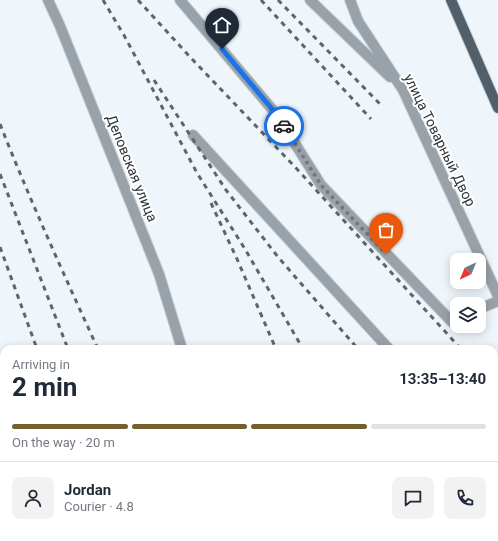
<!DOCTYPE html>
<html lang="en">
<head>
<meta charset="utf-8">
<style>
  body { margin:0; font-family:Roboto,sans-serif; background:#f2f2f3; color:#1f2937; height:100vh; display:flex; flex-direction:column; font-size:15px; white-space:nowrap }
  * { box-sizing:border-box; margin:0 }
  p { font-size:13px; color:#747a83 }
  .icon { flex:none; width:22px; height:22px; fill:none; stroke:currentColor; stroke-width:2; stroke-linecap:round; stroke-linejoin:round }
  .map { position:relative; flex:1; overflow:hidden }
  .details { position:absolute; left:0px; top:345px; width:498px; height:196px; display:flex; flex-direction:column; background:#fff; border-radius:12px 12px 0 0; box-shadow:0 2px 10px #0003 }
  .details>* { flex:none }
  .needle { width:26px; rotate:224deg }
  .fabs { position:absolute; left:450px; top:253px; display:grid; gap:8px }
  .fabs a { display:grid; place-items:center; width:36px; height:36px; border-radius:8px; background:#fff; box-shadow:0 2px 10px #0003; font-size:20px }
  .pin { position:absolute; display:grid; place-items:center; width:34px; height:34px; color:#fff; margin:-41px -17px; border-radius:50% 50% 50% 0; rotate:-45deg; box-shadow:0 0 4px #0007 }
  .pin .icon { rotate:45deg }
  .courier { position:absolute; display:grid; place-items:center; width:40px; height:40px; margin:-20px; border:3px solid #1a73e8; border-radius:50%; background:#fff; color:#222; box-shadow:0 1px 5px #0007 }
  .headline em { font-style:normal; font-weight:700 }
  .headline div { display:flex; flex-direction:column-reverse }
  .headline { display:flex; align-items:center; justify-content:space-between; height:68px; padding:0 12px }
  h1 { font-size:26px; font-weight:700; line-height:30px }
  .bar { display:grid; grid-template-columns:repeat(4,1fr); gap:6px 4px; align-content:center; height:48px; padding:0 12px }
  .bar i { height:5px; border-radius:3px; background:#e0e1e3 }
  .bar .on { background:#72602e }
  .bar p { grid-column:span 4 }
  .line { display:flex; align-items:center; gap:10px; padding:0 12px; border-top:1px solid #e0e1e3 }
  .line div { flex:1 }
  .round { display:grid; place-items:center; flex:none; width:42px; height:42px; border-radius:8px; background:#f2f2f3 }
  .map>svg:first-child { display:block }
</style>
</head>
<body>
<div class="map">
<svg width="498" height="541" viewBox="0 0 498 541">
  <rect width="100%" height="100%" fill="#eef6fc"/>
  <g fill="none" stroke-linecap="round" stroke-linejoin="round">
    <g stroke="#cbd3d9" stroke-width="12">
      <path id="service" d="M 48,0 L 60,26 L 159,274 L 182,349
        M 180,0 L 277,115 L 321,185 L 452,322 L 457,320
        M 310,0 L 390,77
        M 350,0 L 358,21 L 403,90 L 498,296
        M 193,135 L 389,349
        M 479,309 L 498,301
        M 0,425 L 4,424
        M 494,463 L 498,467
        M 237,537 L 238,541"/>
    </g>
    <g stroke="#cbd3d9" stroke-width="12">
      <path id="primary" d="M 451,0 L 498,108"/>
    </g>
    <use href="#service" stroke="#9aa2a9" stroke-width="10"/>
    <use href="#primary" stroke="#505f6a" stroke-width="10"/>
    <path stroke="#5e666c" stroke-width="3" stroke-dasharray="5 5" stroke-linecap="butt" d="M 103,0 L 125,37 L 197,173 L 245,249 L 303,349
      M 138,0 L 191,58 L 296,168 L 461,349
      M 261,0 L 371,119
      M 278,0 L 381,105
      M 154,80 L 226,190 L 278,257 L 358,349
      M 0,124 C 30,200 64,275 98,349
      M 0,174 L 68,349
      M 211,203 L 237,259 L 276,349
      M 0,247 L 37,349
      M 0,365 L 4,377
      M 494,386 L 498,390
      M 0,451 L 1,453
      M 494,508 L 498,513
      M 170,537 L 172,541
      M 351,537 L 353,541
      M 370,537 L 371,541
      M 405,537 L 408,541
      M 430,537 L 433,541"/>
  </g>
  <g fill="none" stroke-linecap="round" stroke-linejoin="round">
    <path stroke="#71797f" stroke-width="4" stroke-dasharray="0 7.2" d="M 284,126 L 321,185 L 386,254"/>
    <path stroke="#1a73e8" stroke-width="5" d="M 222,49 L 277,115 L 284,126"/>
  </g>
  <g text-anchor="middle" stroke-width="4" stroke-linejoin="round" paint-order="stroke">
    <g font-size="14" fill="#2d353b" stroke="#fff">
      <text transform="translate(440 140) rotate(64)" y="5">улица Товарный Двор</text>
      <text transform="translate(132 168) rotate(68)" y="5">Деповская улица</text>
    </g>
  </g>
</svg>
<div class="fabs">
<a><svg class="needle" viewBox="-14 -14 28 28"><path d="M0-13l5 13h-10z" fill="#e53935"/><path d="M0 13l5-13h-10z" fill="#747a83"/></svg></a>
<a><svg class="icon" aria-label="layers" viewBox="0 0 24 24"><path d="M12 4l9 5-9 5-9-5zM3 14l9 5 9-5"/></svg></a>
</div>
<div class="pin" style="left:386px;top:254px;background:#ea580c"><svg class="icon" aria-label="bag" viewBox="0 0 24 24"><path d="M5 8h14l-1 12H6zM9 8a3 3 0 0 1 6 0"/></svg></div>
<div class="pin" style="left:222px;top:49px;background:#1f2937"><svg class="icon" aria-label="home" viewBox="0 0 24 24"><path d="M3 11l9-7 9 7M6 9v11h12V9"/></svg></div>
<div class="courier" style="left:284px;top:126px"><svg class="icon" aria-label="car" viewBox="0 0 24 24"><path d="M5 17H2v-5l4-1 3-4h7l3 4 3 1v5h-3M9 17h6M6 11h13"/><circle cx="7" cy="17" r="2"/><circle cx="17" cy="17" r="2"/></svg></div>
<section class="details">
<div class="headline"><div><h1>2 min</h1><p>Arriving in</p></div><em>13:35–13:40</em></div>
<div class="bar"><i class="on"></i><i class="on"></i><i class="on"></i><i></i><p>On the way · 20 m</p></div>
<div class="line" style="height:72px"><a class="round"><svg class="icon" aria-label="person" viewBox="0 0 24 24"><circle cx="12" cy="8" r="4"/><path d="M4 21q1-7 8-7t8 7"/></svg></a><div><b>Jordan</b><p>Courier · 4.8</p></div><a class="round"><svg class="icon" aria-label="chat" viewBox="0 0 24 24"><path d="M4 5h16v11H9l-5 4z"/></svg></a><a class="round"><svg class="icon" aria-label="phone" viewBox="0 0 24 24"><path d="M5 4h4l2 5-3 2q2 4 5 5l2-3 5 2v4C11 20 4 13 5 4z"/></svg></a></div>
</section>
</div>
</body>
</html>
